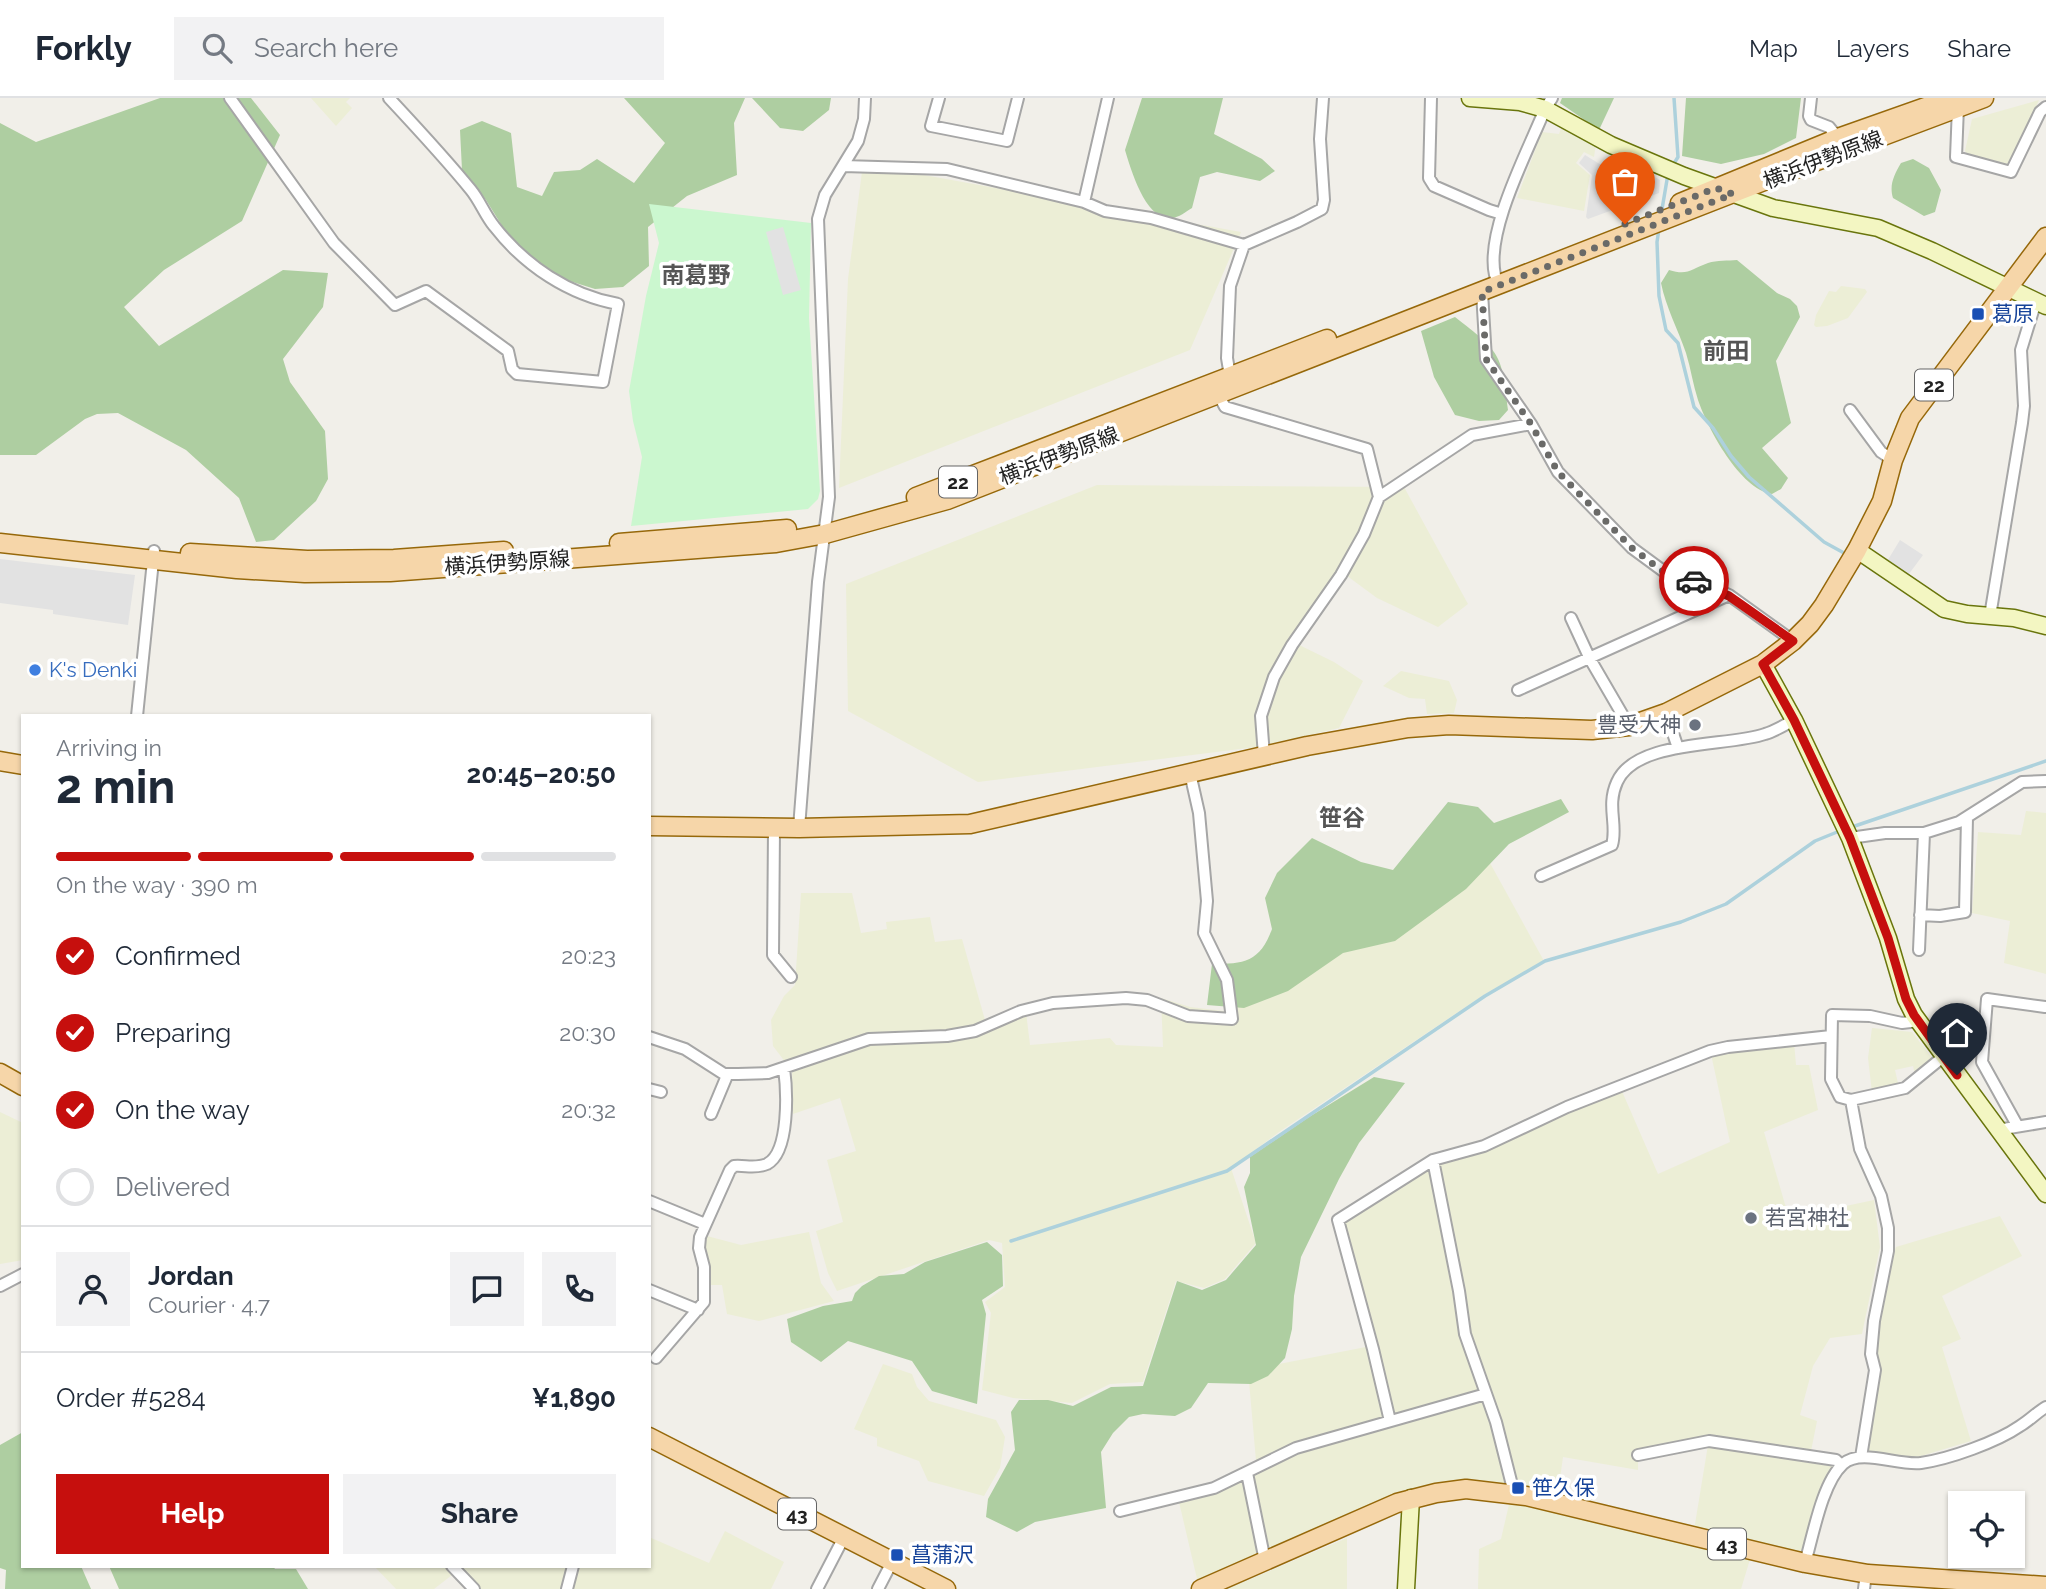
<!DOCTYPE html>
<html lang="en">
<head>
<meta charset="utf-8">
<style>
  body { margin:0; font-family:Raleway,"Noto Sans JP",sans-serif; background:#f2f2f3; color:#1f2937; height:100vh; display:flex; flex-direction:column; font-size:26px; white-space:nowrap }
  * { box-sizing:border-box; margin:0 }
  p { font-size:23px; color:#747a83 }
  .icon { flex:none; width:38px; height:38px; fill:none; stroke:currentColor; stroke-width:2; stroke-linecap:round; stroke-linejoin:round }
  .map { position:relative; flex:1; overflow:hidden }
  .drawer { position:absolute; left:21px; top:616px; width:630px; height:854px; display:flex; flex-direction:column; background:#fff; border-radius:0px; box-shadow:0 2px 5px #0004 }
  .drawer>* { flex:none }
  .tools { position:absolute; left:1948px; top:1393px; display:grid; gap:14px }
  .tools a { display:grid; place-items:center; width:77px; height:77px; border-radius:0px; background:#fff; box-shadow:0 2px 5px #0004; font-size:35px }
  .pin { position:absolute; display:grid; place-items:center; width:60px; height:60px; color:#fff; margin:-72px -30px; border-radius:50% 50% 50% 0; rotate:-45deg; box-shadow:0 0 7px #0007 }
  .pin .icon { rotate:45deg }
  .courier { position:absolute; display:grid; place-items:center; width:70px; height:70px; margin:-35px; border:5px solid #c60f0d; border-radius:50%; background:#fff; color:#222; box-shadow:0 2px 9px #0007 }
  .overview em { font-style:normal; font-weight:700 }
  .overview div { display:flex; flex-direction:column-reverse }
  .overview { display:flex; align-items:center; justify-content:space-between; height:119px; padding:0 35px }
  h1 { font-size:46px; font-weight:700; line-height:52px }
  .bar { display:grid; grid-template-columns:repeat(4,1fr); gap:10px 7px; align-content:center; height:84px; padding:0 35px }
  .bar i { height:9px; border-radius:5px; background:#e0e1e3 }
  .bar .selected { background:#c60f0d }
  .bar p { grid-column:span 4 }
  .line { display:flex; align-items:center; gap:18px; padding:0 35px; border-top:2px solid #e0e1e3 }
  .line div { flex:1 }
  .round { display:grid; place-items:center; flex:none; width:74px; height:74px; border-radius:0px; background:#f2f2f3 }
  ol { padding:0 35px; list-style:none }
  li { display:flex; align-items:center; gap:21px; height:77px }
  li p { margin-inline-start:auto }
  li .icon { padding:7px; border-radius:50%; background:#c60f0d; color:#fff; stroke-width:4 }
  li:last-child { color:#747a83 }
  li i { width:38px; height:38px; border:4px solid #e0e1e3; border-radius:50% }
  .cta { display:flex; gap:14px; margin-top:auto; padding:14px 35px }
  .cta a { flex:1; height:80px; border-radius:0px; background:#c60f0d; color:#fff; font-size:28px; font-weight:700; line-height:80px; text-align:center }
  .cta a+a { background:#f2f2f3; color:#1f2937 }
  header { display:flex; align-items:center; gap:42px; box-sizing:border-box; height:98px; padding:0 35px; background:#fff; border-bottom:2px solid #e0e1e3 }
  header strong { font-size:33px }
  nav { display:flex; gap:38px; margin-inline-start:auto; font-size:24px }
  .search { width:490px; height:63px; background:#f2f2f3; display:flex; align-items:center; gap:18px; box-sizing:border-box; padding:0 24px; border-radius:0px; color:#747a83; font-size:26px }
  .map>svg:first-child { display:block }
</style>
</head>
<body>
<header>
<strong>Forkly</strong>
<div class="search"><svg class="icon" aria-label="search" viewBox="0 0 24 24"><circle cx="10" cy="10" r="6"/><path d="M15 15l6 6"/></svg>Search here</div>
<nav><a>Map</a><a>Layers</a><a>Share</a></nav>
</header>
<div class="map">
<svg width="2046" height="1491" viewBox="0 0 2046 1491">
  <rect width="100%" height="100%" fill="#f1efe9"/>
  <path fill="#eceed6" d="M 311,0 L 350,0 L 346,4 L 352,10 L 336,28 Z
    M 2039,2 L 2010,69 L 1968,58 L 1965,53 L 1972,21 Z
    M 1563,24 L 1596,45 L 1594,59 L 1584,54 L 1576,65 L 1590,77 L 1584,113 L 1517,100 L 1542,34 L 1559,36 Z
    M 863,66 L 1241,134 L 1190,252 L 839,390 L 848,181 Z
    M 1841,188 L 1865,191 L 1867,194 L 1848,220 L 1827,228 L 1816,229 L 1814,227 L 1816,217 L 1829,193 L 1836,194 Z
    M 1097,387 L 1404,389 L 1468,506 L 1438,529 L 1377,500 L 1339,472 L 1289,542 L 1334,564 L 1363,583 L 1339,630 L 1256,649 L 978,684 L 848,613 L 846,486 Z
    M 1401,573 L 1449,583 L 1457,602 L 1454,615 L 1427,616 L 1425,601 L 1409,600 L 1383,588 Z
    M 2026,713 L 2046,715 L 2046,876 L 2004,865 L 2010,823 L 1972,815 L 1978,734 L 2021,737 Z
    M 1490,765 L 1544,863 L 1485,896 L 1279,1034 L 1231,1070 L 1256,1145 L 1225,1181 L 1204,1190 L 1176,1183 L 1143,1284 L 1110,1286 L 1072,1305 L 1013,1300 L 982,1292 L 991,1215 L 985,1204 L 1005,1189 L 1002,1145 L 989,1142 L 837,1193 L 828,1175 L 816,1133 L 843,1124 L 827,1062 L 856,1053 L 840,1000 L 793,1016 L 792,973 L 773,948 L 771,922 L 784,898 L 795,887 L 801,795 L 852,795 L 861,835 L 887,831 L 886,824 L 930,819 L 935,844 L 962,841 L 987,929 L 1026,914 L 1030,947 L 1110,940 L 1116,947 L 1163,949 L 1161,900 L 1190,909 L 1224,913 L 1248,889 Z
    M 1872,930 L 1912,934 L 1933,961 L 1915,976 L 1913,968 L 1895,972 L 1898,985 L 1872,994 L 1868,960 Z
    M 1794,944 L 1796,967 L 1809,967 L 1818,1012 L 1764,1034 L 1789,1120 L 1874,1102 L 1880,1149 L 1862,1236 L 1830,1240 L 1813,1268 L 1800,1317 L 1817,1323 L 1810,1358 L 1827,1361 L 1834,1367 L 1821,1393 L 1803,1457 L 1694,1432 L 1708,1347 L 1638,1362 L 1638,1372 L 1563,1359 L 1558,1395 L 1519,1388 L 1516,1381 L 1509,1381 L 1504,1387 L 1461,1387 L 1198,1485 L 1179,1404 L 1206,1396 L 1257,1374 L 1248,1272 L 1376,1247 L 1343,1123 L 1432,1066 L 1621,991 L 1658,1076 L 1730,1044 L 1711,956 Z
    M 0,1014 L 23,1025 L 23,1162 L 0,1166 Z
    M 2000,1118 L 2022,1158 L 1942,1198 L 1961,1241 L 1942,1249 L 1971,1343 L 1911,1361 L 1868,1354 L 1881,1274 L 1876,1247 L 1885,1178 L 1896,1149 Z
    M 809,1134 L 821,1185 L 834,1203 L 759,1223 L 727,1216 L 722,1187 L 710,1187 L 704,1155 L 707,1138 L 741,1147 Z
    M 883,1266 L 912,1276 L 917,1289 L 929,1303 L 996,1322 L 1005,1339 L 1000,1370 L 984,1398 L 928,1383 L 919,1363 L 877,1348 L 877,1340 L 854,1331 Z
    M 1510,1402 L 1751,1458 L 1741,1491 L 1478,1491 L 1479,1451 L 1501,1441 Z
    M 725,1433 L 784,1464 L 771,1491 L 571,1491 L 576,1468 L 649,1468 L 649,1439 L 709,1465 Z
    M 1347,1440 L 1347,1491 L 1227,1491 Z
    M 374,1468 L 444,1468 L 452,1477 L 434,1491 L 396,1491 Z
    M 457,1468 L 568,1468 L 564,1491 L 479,1491 Z"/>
  <path fill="#aecea1" d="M 160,0 L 251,0 L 280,37 L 242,123 L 164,172 L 124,209 L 159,248 L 283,172 L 328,175 L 323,209 L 283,261 L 290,284 L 325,333 L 328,381 L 316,403 L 274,442 L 256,444 L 239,400 L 186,352 L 118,315 L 97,316 L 85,321 L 36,357 L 0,357 L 0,25 L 36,44 Z
    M 624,0 L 745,0 L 734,25 L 737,77 L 687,98 L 648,129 L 649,168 L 623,189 L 595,191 L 544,175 L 512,144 L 486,102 L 462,72 L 460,32 L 482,23 L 511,35 L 517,89 L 542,98 L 554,74 L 580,72 L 597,61 L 634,85 L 665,45 Z
    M 752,0 L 831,0 L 829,12 L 803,33 L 780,30 Z
    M 1142,0 L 1223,0 L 1214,36 L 1262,61 L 1275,73 L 1260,83 L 1217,74 L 1200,79 L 1192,110 C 1187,113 1178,120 1172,120 C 1146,124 1131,72 1125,52 Z
    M 1562,0 L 1614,0 L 1599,32 L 1560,5 Z
    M 1686,0 L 1801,0 L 1796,40 L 1764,56 L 1721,66 L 1682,58 Z
    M 1913,61 L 1929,70 L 1941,92 L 1935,114 L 1924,118 L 1893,100 C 1889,87 1894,77 1901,65 Z
    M 1737,162 L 1777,195 L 1790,201 L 1797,208 L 1800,219 L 1776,263 L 1791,325 L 1762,350 L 1788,380 L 1781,391 L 1772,396 C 1740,391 1708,331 1698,302 C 1693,287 1691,271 1686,255 C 1678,231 1666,210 1661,185 L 1669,172 C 1688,178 1691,171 1708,165 C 1717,162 1728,163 1737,162 Z
    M 1455,219 C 1500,254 1502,255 1508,312 L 1499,322 L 1479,323 L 1455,317 L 1434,279 L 1421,233 Z
    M 1561,701 L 1569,714 L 1509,746 L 1466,791 L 1395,843 L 1343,855 L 1288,893 L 1244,910 L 1207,907 L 1212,866 C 1244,866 1260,864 1272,831 L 1265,800 L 1277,775 L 1312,740 L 1361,764 L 1393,772 L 1448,704 L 1478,709 L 1494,725 Z
    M 1374,979 L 1405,985 L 1359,1045 L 1339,1081 L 1301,1159 L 1294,1198 L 1292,1231 L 1285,1260 L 1268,1278 L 1251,1286 L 1208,1285 L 1191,1310 L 1175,1318 L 1143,1316 L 1129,1319 L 1113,1335 L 1101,1354 L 1106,1410 L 1035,1424 L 1017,1434 L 986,1419 L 988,1401 L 1015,1352 L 1011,1314 L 1019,1302 L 1048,1302 L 1073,1308 L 1111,1289 L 1143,1288 L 1177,1183 L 1202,1192 L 1226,1182 L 1256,1147 L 1244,1089 L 1250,1075 L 1250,1059 L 1309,1019 Z
    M 987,1144 L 1002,1157 L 1003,1188 L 982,1202 L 986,1216 L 977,1306 L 932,1293 L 912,1263 L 848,1243 L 821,1264 L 791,1244 L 787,1221 L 823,1208 L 852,1203 L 855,1195 L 862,1188 L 879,1178 L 904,1176 L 925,1164 Z
    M 23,1334 L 23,1468 L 81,1468 L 91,1491 L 5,1491 L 6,1472 L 0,1470 L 0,1347 Z
    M 109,1468 L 273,1468 L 275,1471 L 296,1471 L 308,1491 L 119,1491 Z"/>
  <path fill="#cbf7cf" d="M 649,106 L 811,125 L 809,220 L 820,393 L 818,401 L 808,411 L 631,428 L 642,359 L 633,323 L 629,293 L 646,198 L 659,145 Z"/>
  <path fill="#e2e2e2" d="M 1585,57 L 1629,84 L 1637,69 L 1660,82 L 1659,95 L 1588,121 L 1586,119 L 1592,77 L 1579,65 Z
    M 783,129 L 801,192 L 783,197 L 766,134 Z
    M 1900,442 L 1923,457 L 1906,480 L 1886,465 Z
    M 0,461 L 135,477 L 128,527 L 53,516 L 53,512 L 0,505 Z"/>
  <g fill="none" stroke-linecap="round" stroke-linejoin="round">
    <path stroke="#add1dc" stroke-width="3.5" d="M 1673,67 L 1678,59 L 1674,0
      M 1661,117 L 1668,76
      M 1659,131 L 1657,144 L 1659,198 L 1666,232 L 1678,245 L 1694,309 L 1713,330 L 1731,358 L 1749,379 L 1824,444 L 1844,455
      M 1849,730 L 2046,663
      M 1011,1143 L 1227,1073 L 1485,898 L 1545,863 L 1681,824 L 1726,806 L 1815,743 L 1842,732"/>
    <g stroke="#a6a6a6" stroke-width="14">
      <path id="street" d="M 230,0 L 334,145 L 395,207 L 426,193 L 508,253 L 512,271 L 517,276 L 603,284 L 618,206 C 569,197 525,168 494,128 C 485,117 480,103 471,92 C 445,60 417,30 389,0
        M 939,0 L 931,28 L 1007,43 L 1018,0
        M 1431,0 L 1429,80 L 1434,88 L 1489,112 L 1502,116
        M 1811,0 L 1809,18 L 1811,22 L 1829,29 L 1838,40
        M 1958,9 L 1956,59 L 2011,74 L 2040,14 L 2046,9
        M 843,68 L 947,71 L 1084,104 L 1105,113 L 1151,120 L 1244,147 L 1297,124 L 1322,111 L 1324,102 L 1320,41 L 1323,0
        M 1084,104 L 1108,0
        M 1495,177 C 1485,133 1528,53 1545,11 L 1552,0
        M 1482,194 L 1486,261 L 1531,326 L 1558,374 L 1632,450 L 1666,475 L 1703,485 L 1729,497 L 1793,543
        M 1230,278 L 1227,260 L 1230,188 L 1244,147
        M 1218,296 L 1225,309 L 1367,351 L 1379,399 L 1364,436 L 1341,477 L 1292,547 L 1274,579 L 1261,618 L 1264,658
        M 1850,312 L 1881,354 L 1893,362
        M 1379,399 L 1472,337 L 1531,326
        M 1990,518 L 2022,325 L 2024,308 L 2021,252 L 2036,203
        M 1571,520 L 1590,561 L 1629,628
        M 1518,592 L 1729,497
        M 1666,615 L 1678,650
        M 137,618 L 154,453
        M 774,730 L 773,857 L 791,879
        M 799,730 L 818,484 L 829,399 L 818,121 L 825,97 L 858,43 L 864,21 L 865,0
        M 1850,740 L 1885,735 L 1924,735 L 1959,724 L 2022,684 L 2046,683
        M 1541,778 L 1612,747 C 1618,727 1606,708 1617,684 C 1636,641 1728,649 1765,636 C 1775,633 1785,627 1794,622
        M 1920,817 L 1940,818 L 1965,814 L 1967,720
        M 1919,852 L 1924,735
        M 649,939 L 685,951 L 724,976 L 738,976 L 768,975 L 869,941 L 947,938 L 975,933 L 1021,913 L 1053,905 L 1126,900 L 1147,902 L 1188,918 L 1232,921 L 1227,882 L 1204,835 L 1207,803 L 1199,715 L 1190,675
        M 649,991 L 661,994
        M 1851,1002 L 1840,999 L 1831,981 L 1832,917 L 1870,918 L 1902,925 L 1919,923
        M 711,1016 L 726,980 L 724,976
        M 2017,1027 L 1982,964 L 1987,901 L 2045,909
        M 1997,1032 L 2046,1024
        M 1433,1062 L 1459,1193 L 1465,1236 L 1496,1324 L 1514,1395
        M 649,1103 L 705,1126
        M 0,1188 L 23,1176
        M 649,1192 L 698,1212
        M 656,1260 L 704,1204 L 704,1169 L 699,1150 L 700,1139 L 730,1072 L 734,1068 C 745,1067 756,1071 767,1066 C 790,1054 787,992 784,970
        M 1390,1323 L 1373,1251 L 1338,1122 L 1433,1062 L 1484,1048 L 1567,1009 L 1710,953 L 1728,949 L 1831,938
        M 1638,1357 L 1709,1343 L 1836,1362 L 1841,1367
        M 1861,1359 L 1875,1272 L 1871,1256 L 1874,1223 L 1888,1153 L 1888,1130 L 1881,1098 L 1860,1051 L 1851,1002 L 1905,990 L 1943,959
        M 1247,1375 L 1265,1463
        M 1120,1413 L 1214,1390 L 1296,1350 L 1486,1296
        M 1805,1465 C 1813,1438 1822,1385 1843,1366 C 1861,1350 1898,1368 1921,1365 C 1949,1361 1997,1344 2020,1328 C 2030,1322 2036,1315 2046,1309
        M 452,1468 L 474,1491
        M 567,1491 L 573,1468
        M 817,1491 L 844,1439
        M 878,1491 L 892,1464
        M 1864,1491 L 1866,1476"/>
    </g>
    <g stroke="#69750c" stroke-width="19">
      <path id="secondary" d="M 1470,0 L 1520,4 L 1545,11 L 1611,47 L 1684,78 L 1773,110 L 1878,130 L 1932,153 L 2046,208
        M 1857,452 L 1944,511 L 1967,516 L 2014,520 L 2046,528
        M 1763,566 L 1794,622 L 1850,740 L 1888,840 L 1906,901 L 1914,917 L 2046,1096
        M 1406,1491 L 1411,1400"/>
    </g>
    <g stroke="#96680a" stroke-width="21">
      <path id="primary" d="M 1680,105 L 1838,40 L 1951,0
        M 916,399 L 1327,241
        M 0,445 L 237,471 L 305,475 L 390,474 L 776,445 L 825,436 L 947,402 L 1769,81 L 1984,0
        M 619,445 L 787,431
        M 190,455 L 307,462 L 394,461 L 504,453
        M 0,663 L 23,667
        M 649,728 L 799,730 L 970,726 L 1307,648 L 1408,630 L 1449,627 L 1592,632 L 1629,628 L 1666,615 L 1763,566 L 1793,543 L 1810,526 L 1824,507 L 1857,452 L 1882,403 L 1893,362 L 1910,320 L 2046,139
        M 0,975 L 23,988
        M 649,1339 L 946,1491
        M 1201,1491 L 1397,1405 L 1436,1395 L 1466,1391 L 1526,1398 L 1805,1465 L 1868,1476 L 2046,1488"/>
    </g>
    <use href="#street" stroke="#fff" stroke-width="10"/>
    <use href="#secondary" stroke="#f3f6c2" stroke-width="16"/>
    <use href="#primary" stroke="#f6d6a9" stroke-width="18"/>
  </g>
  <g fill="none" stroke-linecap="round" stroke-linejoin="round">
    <path stroke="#6a6a68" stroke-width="7" stroke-dasharray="0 12.6" d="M 1625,126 L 1716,90 L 1733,96 L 1482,194 L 1486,261 L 1531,326 L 1558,374 L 1632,450 L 1665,475 L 1694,483"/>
    <path stroke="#c60f0d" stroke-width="9" d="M 1694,483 L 1729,498 L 1793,543 L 1763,566 L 1794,622 L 1850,740 L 1888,840 L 1906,901 L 1914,917 L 1957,977"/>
  </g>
  <g fill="#1a4fb4" stroke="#fff" stroke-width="2.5">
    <rect x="1971" y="209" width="14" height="14" rx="3.5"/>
    <rect x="1511" y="1383" width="14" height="14" rx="3.5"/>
    <rect x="890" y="1450" width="14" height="14" rx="3.5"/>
  </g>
  <circle fill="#3f7fe0" stroke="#fff" stroke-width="2.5" cx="35" cy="572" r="7"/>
  <g fill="#6b7280" stroke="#fff" stroke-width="2.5">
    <circle cx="1695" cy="627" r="7"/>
    <circle cx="1751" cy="1120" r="7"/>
  </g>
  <g text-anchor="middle" stroke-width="7" stroke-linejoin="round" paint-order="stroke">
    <g fill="#fff" stroke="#646464" stroke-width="2">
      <rect x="1915" y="271.5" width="38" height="31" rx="5"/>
      <rect x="939" y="368.5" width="38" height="31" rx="5"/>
      <rect x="778" y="1400.5" width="38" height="31" rx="5"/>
      <rect x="1708" y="1430.5" width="38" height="31" rx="5"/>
    </g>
    <g font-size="19" font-weight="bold" fill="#222">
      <text x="1934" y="294">22</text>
      <text x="958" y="391">22</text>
      <text x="797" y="1423">43</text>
      <text x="1727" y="1453">43</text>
    </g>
    <g font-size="21" fill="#222" stroke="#fff">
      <text transform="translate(1823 62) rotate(-21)" y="7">横浜伊勢原線</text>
      <text transform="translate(1059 358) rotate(-21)" y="7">横浜伊勢原線</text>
      <text transform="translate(507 465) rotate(-4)" y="7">横浜伊勢原線</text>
    </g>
    <g font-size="21" fill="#164399" stroke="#fff" text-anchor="start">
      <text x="1992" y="223">葛原</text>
      <text x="1532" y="1397">笹久保</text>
      <text x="911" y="1464">菖蒲沢</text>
    </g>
    <g font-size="21" fill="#366cbe" stroke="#fff" text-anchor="start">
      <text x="49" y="579">K's Denki</text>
    </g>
    <g font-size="21" fill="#5b616d" stroke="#fff" text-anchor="end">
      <text x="1681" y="634">豊受大神</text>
      <text x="1765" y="1127" text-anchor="start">若宮神社</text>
    </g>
    <g font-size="23" font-weight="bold" fill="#555" stroke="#fff">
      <text x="696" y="185">南葛野</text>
      <text x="1726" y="261">前田</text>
      <text x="1342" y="728">笹谷</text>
    </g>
  </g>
</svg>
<div class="tools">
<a><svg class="icon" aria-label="locate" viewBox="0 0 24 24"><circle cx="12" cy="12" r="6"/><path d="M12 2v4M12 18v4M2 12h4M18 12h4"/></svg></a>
</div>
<div class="pin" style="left:1625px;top:126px;background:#ea580c"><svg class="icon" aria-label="bag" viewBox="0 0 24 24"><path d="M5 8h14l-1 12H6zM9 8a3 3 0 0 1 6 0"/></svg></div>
<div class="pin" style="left:1957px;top:977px;background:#1f2937"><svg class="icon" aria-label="home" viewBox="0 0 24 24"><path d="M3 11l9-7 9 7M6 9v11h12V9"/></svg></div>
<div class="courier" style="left:1694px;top:483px"><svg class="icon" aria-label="car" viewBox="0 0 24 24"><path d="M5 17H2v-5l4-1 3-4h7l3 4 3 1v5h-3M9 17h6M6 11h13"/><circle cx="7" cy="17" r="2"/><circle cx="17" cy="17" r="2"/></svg></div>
<section class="drawer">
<div class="overview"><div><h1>2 min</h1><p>Arriving in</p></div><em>20:45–20:50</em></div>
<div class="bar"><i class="selected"></i><i class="selected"></i><i class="selected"></i><i></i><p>On the way · 390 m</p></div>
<ol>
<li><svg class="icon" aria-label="check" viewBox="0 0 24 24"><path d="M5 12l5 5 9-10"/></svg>Confirmed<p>20:23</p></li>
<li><svg class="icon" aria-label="check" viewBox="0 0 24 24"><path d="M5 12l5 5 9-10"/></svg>Preparing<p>20:30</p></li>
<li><svg class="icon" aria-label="check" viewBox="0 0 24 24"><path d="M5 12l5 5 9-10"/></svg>On the way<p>20:32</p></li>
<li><i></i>Delivered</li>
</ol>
<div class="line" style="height:126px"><a class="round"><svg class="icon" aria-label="person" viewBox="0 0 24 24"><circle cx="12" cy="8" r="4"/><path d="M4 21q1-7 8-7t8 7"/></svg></a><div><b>Jordan</b><p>Courier · 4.7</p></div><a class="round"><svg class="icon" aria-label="chat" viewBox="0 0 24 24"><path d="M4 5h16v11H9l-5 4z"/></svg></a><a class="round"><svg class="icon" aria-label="phone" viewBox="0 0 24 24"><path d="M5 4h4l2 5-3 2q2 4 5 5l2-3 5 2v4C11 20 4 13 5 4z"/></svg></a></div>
<div class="line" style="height:91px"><div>Order #5284</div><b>¥1,890</b></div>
<div class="cta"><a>Help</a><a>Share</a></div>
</section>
</div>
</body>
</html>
